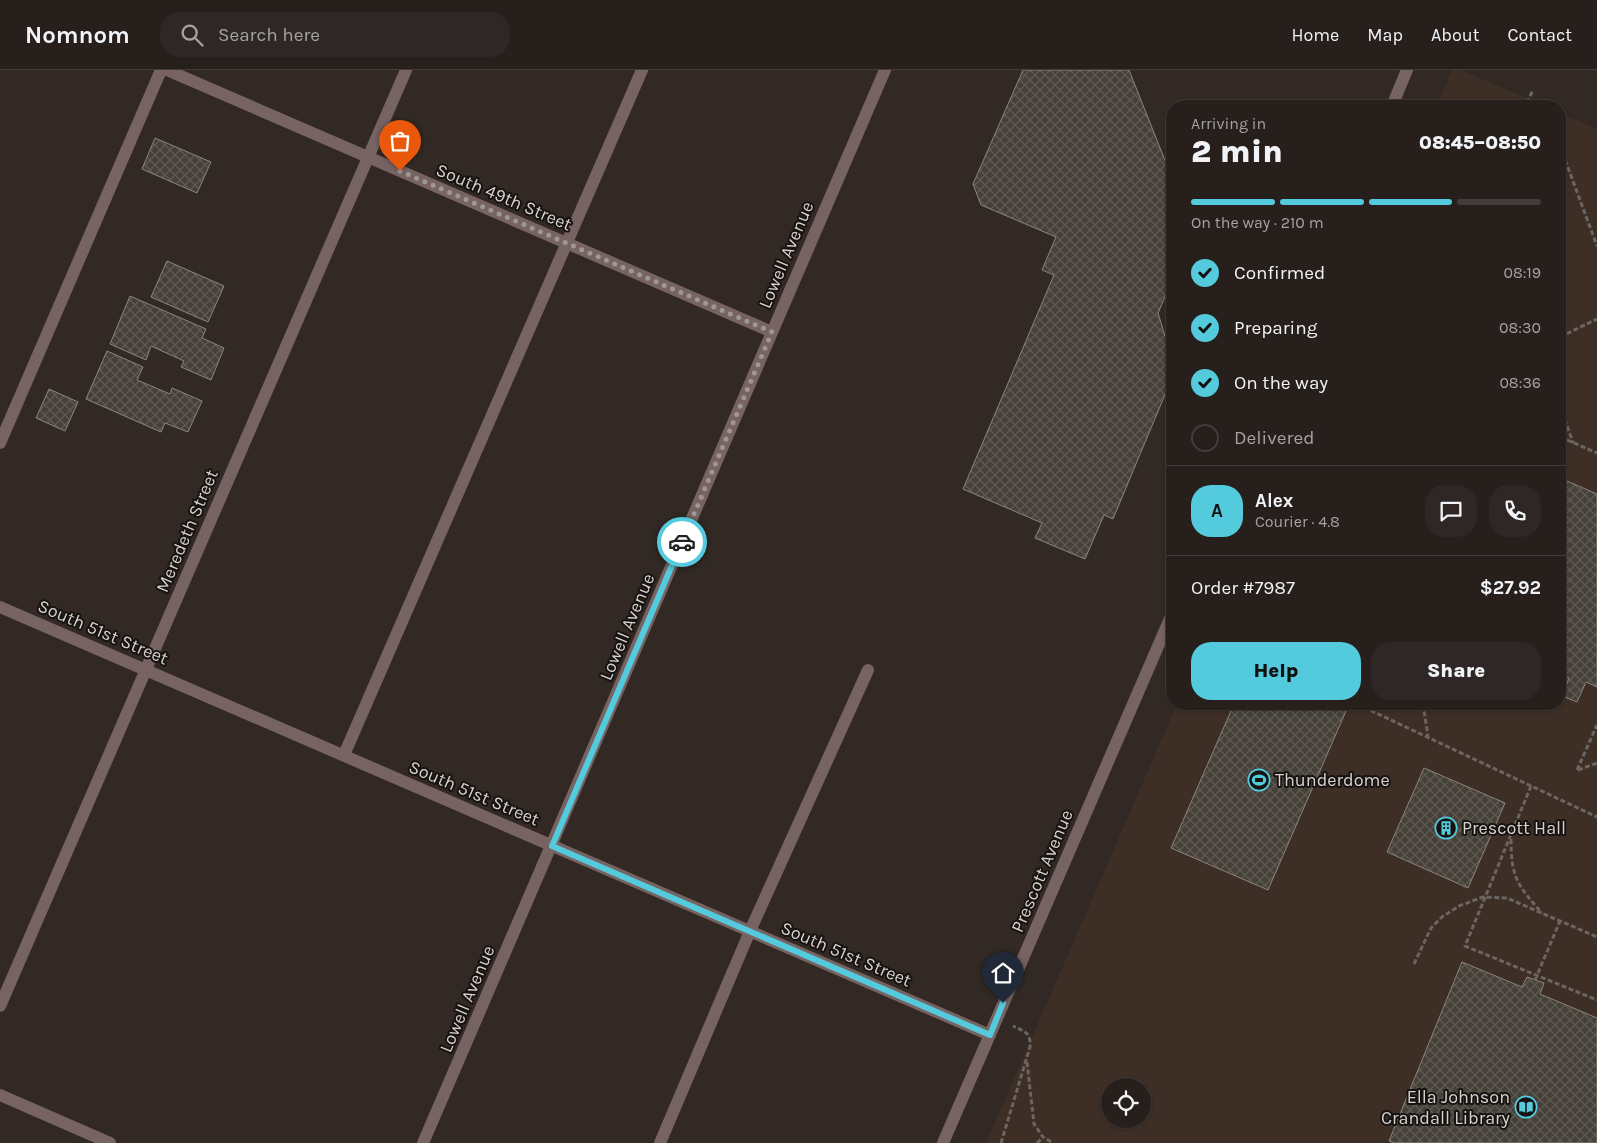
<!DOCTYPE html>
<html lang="en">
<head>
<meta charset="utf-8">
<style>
  body { margin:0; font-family:Karla,sans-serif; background:#2e2725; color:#f1f3f6; height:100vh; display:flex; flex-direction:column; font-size:19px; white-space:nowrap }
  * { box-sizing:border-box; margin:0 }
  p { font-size:16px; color:#a4a2a3 }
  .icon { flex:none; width:28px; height:28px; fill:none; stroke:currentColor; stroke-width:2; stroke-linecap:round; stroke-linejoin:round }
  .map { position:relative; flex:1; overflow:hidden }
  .side { position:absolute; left:1166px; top:30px; width:400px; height:610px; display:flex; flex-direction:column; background:#261f1c; border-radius:20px; box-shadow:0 1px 4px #0004,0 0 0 1px #423d3b }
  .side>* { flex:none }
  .controls { position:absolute; left:1101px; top:1008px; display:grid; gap:10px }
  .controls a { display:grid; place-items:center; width:50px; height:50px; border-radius:50%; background:#261f1c; box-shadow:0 1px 4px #0004,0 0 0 1px #423d3b; font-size:25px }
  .pin { position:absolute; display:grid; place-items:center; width:42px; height:42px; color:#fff; margin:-51px -21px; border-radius:50% 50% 50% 0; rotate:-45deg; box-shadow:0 0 5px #0007 }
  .pin .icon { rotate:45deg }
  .courier { position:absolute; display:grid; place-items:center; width:50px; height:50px; margin:-25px; border:4px solid #54cadd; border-radius:50%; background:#fff; color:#222; box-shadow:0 1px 6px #0007 }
  .headline em { font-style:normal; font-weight:800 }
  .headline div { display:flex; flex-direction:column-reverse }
  .headline { display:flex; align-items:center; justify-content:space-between; height:85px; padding:0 25px }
  h1 { font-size:32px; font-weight:800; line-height:38px }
  .bar { display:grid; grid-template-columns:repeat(4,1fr); gap:8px 5px; align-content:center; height:60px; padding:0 25px }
  .bar i { height:6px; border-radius:4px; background:#423d3b }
  .bar .active { background:#54cadd }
  .bar p { grid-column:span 4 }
  .line { display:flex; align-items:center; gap:12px; padding:0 25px; border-top:1px solid #423d3b }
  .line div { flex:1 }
  .round { display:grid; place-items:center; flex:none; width:52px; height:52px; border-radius:20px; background:#2e2725 }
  ol { padding:0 25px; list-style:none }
  li { display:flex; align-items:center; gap:15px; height:55px }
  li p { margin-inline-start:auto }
  li .icon { padding:5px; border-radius:50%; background:#54cadd; color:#111; stroke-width:4 }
  li:last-child { color:#a4a2a3 }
  li i { width:28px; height:28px; border:2px solid #423d3b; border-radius:50% }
  .primary-button { display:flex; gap:10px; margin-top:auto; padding:10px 25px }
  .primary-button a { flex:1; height:58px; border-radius:20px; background:#54cadd; color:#111; font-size:20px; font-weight:800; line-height:58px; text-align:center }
  .primary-button a+a { background:#2e2725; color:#f1f3f6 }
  header { display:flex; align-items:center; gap:30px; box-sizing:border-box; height:70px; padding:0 25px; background:#261f1c; border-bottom:1px solid #423d3b }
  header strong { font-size:24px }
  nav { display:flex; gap:28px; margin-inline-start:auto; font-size:18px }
  .search { width:350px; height:45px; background:#2e2725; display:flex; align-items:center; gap:12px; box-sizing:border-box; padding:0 18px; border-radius:20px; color:#a4a2a3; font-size:19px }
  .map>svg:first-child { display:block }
</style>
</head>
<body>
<header>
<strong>Nomnom</strong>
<div class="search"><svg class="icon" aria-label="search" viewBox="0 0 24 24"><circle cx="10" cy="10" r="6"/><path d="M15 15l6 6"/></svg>Search here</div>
<nav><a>Home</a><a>Map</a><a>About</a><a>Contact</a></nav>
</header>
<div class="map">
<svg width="1597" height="1073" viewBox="0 0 1597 1073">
  <defs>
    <pattern id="building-cross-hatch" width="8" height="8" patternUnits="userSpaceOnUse" patternTransform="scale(1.25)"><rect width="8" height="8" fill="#454038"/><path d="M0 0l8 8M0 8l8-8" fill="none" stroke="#5f5b54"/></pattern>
  </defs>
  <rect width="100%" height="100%" fill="#322925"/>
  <path fill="#3d2e26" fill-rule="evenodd" d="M 1452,0 L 1461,0 L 1545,36 L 1437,36 Z
    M 1560,43 L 1597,59 L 1597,1073 L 986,1073 L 1177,634 L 1560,634 ZM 1110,1016 L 1142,1016 L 1142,1049 L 1110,1049 Z"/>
  <path fill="url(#building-cross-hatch)" stroke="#8b857c" d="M 1023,0 L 1129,0 L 1172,108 L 1172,211 L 1158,243 L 1165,266 L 1172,270 L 1172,313 L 1169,315 L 1113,449 L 1104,445 L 1085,489 L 1035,468 L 1042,453 L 963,419 L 1054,205 L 1042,200 L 1056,167 L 981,135 L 973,114 Z
    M 155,68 L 211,92 L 197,123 L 142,99 Z
    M 167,191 L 224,216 L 208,252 L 151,227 Z
    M 130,226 L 206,259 L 202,268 L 224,278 L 211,310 L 181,297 L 184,291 L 151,276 L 146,290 L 110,274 Z
    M 107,281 L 143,297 L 137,310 L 170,324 L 172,318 L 202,331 L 188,362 L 165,353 L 161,362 L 86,329 Z
    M 49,319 L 78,332 L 65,361 L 36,348 Z
    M 1560,408 L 1597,424 L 1597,617 L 1586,612 L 1577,632 L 1562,626 L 1569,608 L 1560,604 Z
    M 1234,634 L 1329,634 L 1346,641 L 1268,820 L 1171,778 Z
    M 1424,698 L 1505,733 L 1468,818 L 1387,782 Z
    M 1462,892 L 1522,917 L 1527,907 L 1544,913 L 1540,924 L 1597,948 L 1597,1073 L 1395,1073 L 1389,1071 Z"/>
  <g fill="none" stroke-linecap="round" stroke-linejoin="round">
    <path stroke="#6d6561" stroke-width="3" stroke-dasharray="5 2.5" stroke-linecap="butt" d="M 1527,33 L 1533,20
      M 1525,36 L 1527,33 L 1535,36
      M 1560,76 L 1597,176
      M 1560,267 L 1597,249
      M 1560,335 L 1573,373
      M 1560,367 L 1597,383
      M 1357,634 L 1597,747
      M 1423,634 L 1428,666
      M 1577,700 L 1597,655
      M 1578,700 L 1597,693
      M 1531,716 L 1465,876 L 1597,930
      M 1511,769 C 1511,807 1517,815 1542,843
      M 1414,894 L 1431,858 L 1442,847 L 1459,836 L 1483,827 L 1507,828 L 1597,867
      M 1535,910 L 1560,851
      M 1027,992 L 1034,1054 L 1043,1067 L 1053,1073
      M 1001,1073 L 1030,977 C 1031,962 1025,962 1013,956
      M 1037,1073 L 1043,1067"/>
    <path stroke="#786363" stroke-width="12" d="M 167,0 L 772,262
      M 1392,36 L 1407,0
      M 0,373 L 161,0
      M 0,537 L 990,965
      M 344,685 L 642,0
      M 0,936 L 406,0
      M 0,1025 L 110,1073
      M 423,1073 L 885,0
      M 660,1073 L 750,861 L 868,600
      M 943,1073 L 1172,544"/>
  </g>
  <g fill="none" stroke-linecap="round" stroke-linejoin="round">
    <path stroke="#9e9794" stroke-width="5" stroke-dasharray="0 9" d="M 400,101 L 772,262 L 682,472"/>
    <path stroke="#54cadd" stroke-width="6" d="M 682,472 L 552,776 L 990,965 L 1003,933"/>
  </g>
  <defs>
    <g id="stadium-ring" transform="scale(1.125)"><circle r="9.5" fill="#171311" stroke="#54cadd" stroke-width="1.5"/><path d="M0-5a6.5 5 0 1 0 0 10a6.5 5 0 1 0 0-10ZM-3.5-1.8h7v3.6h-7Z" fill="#54cadd"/></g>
    <g id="building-ring" transform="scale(1.125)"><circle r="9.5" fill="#171311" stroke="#54cadd" stroke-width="1.5"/><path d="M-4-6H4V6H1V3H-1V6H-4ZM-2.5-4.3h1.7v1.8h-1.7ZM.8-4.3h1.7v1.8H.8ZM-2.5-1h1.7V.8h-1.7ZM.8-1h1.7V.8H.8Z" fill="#54cadd"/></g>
    <g id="library-ring" transform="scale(1.125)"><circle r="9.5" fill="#171311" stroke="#54cadd" stroke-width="1.5"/><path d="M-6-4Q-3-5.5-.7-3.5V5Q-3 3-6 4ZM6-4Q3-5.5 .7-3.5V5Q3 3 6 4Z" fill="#54cadd"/></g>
  </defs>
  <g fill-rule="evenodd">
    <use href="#stadium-ring" x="1259" y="710"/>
    <use href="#building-ring" x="1446" y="758"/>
    <use href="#library-ring" x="1526" y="1037"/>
  </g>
  <g text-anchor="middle" stroke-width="4" stroke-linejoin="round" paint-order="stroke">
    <g font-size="18" fill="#d8d2cf" stroke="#171311">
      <text transform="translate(504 127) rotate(23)" y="6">South 49th Street</text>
      <text transform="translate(786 185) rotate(-67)" y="6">Lowell Avenue</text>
      <text transform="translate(187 461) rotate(-67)" y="6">Meredeth Street</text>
      <text transform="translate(627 557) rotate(-67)" y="6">Lowell Avenue</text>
      <text transform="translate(103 562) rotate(23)" y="6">South 51st Street</text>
      <text transform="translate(474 723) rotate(23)" y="6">South 51st Street</text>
      <text transform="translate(1042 801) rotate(-67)" y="6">Prescott Avenue</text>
      <text transform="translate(846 884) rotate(23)" y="6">South 51st Street</text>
      <text transform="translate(467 929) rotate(-67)" y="6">Lowell Avenue</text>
    </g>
    <g font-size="18" fill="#d8d2cf" stroke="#171311" text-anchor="start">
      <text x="1275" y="716">Thunderdome</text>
      <text x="1462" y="764">Prescott Hall</text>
      <text x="1510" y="1033" text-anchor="end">Ella Johnson<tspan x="1510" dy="21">Crandall Library</tspan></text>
    </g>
  </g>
</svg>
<div class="controls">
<a><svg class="icon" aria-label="locate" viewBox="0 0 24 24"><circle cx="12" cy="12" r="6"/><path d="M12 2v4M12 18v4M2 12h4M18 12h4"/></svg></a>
</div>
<div class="pin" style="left:400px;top:101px;background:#ea580c"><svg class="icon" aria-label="bag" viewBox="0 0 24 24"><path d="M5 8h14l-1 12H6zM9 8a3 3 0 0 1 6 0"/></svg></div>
<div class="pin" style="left:1003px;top:933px;background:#1f2937"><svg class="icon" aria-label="home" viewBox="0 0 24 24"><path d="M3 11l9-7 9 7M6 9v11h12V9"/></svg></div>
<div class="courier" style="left:682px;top:472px"><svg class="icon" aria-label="car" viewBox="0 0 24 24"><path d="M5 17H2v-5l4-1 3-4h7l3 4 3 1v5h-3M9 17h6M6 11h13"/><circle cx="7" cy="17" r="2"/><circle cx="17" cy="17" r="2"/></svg></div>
<section class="side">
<div class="headline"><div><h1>2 min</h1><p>Arriving in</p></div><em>08:45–08:50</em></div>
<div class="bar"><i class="active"></i><i class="active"></i><i class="active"></i><i></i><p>On the way · 210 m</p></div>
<ol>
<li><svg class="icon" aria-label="check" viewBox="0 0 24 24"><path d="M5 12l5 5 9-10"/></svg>Confirmed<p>08:19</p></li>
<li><svg class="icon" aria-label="check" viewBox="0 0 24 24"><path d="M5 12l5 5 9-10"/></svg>Preparing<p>08:30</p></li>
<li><svg class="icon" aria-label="check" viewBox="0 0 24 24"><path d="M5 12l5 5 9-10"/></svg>On the way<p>08:36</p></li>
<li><i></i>Delivered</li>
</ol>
<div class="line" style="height:90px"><b class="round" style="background:#54cadd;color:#111">A</b><div><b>Alex</b><p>Courier · 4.8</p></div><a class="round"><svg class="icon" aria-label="chat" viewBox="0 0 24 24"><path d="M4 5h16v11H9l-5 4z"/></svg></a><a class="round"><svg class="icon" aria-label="phone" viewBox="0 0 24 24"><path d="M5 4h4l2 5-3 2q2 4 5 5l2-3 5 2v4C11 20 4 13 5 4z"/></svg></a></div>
<div class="line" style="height:65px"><div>Order #7987</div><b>$27.92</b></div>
<div class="primary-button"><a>Help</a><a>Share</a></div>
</section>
</div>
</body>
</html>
